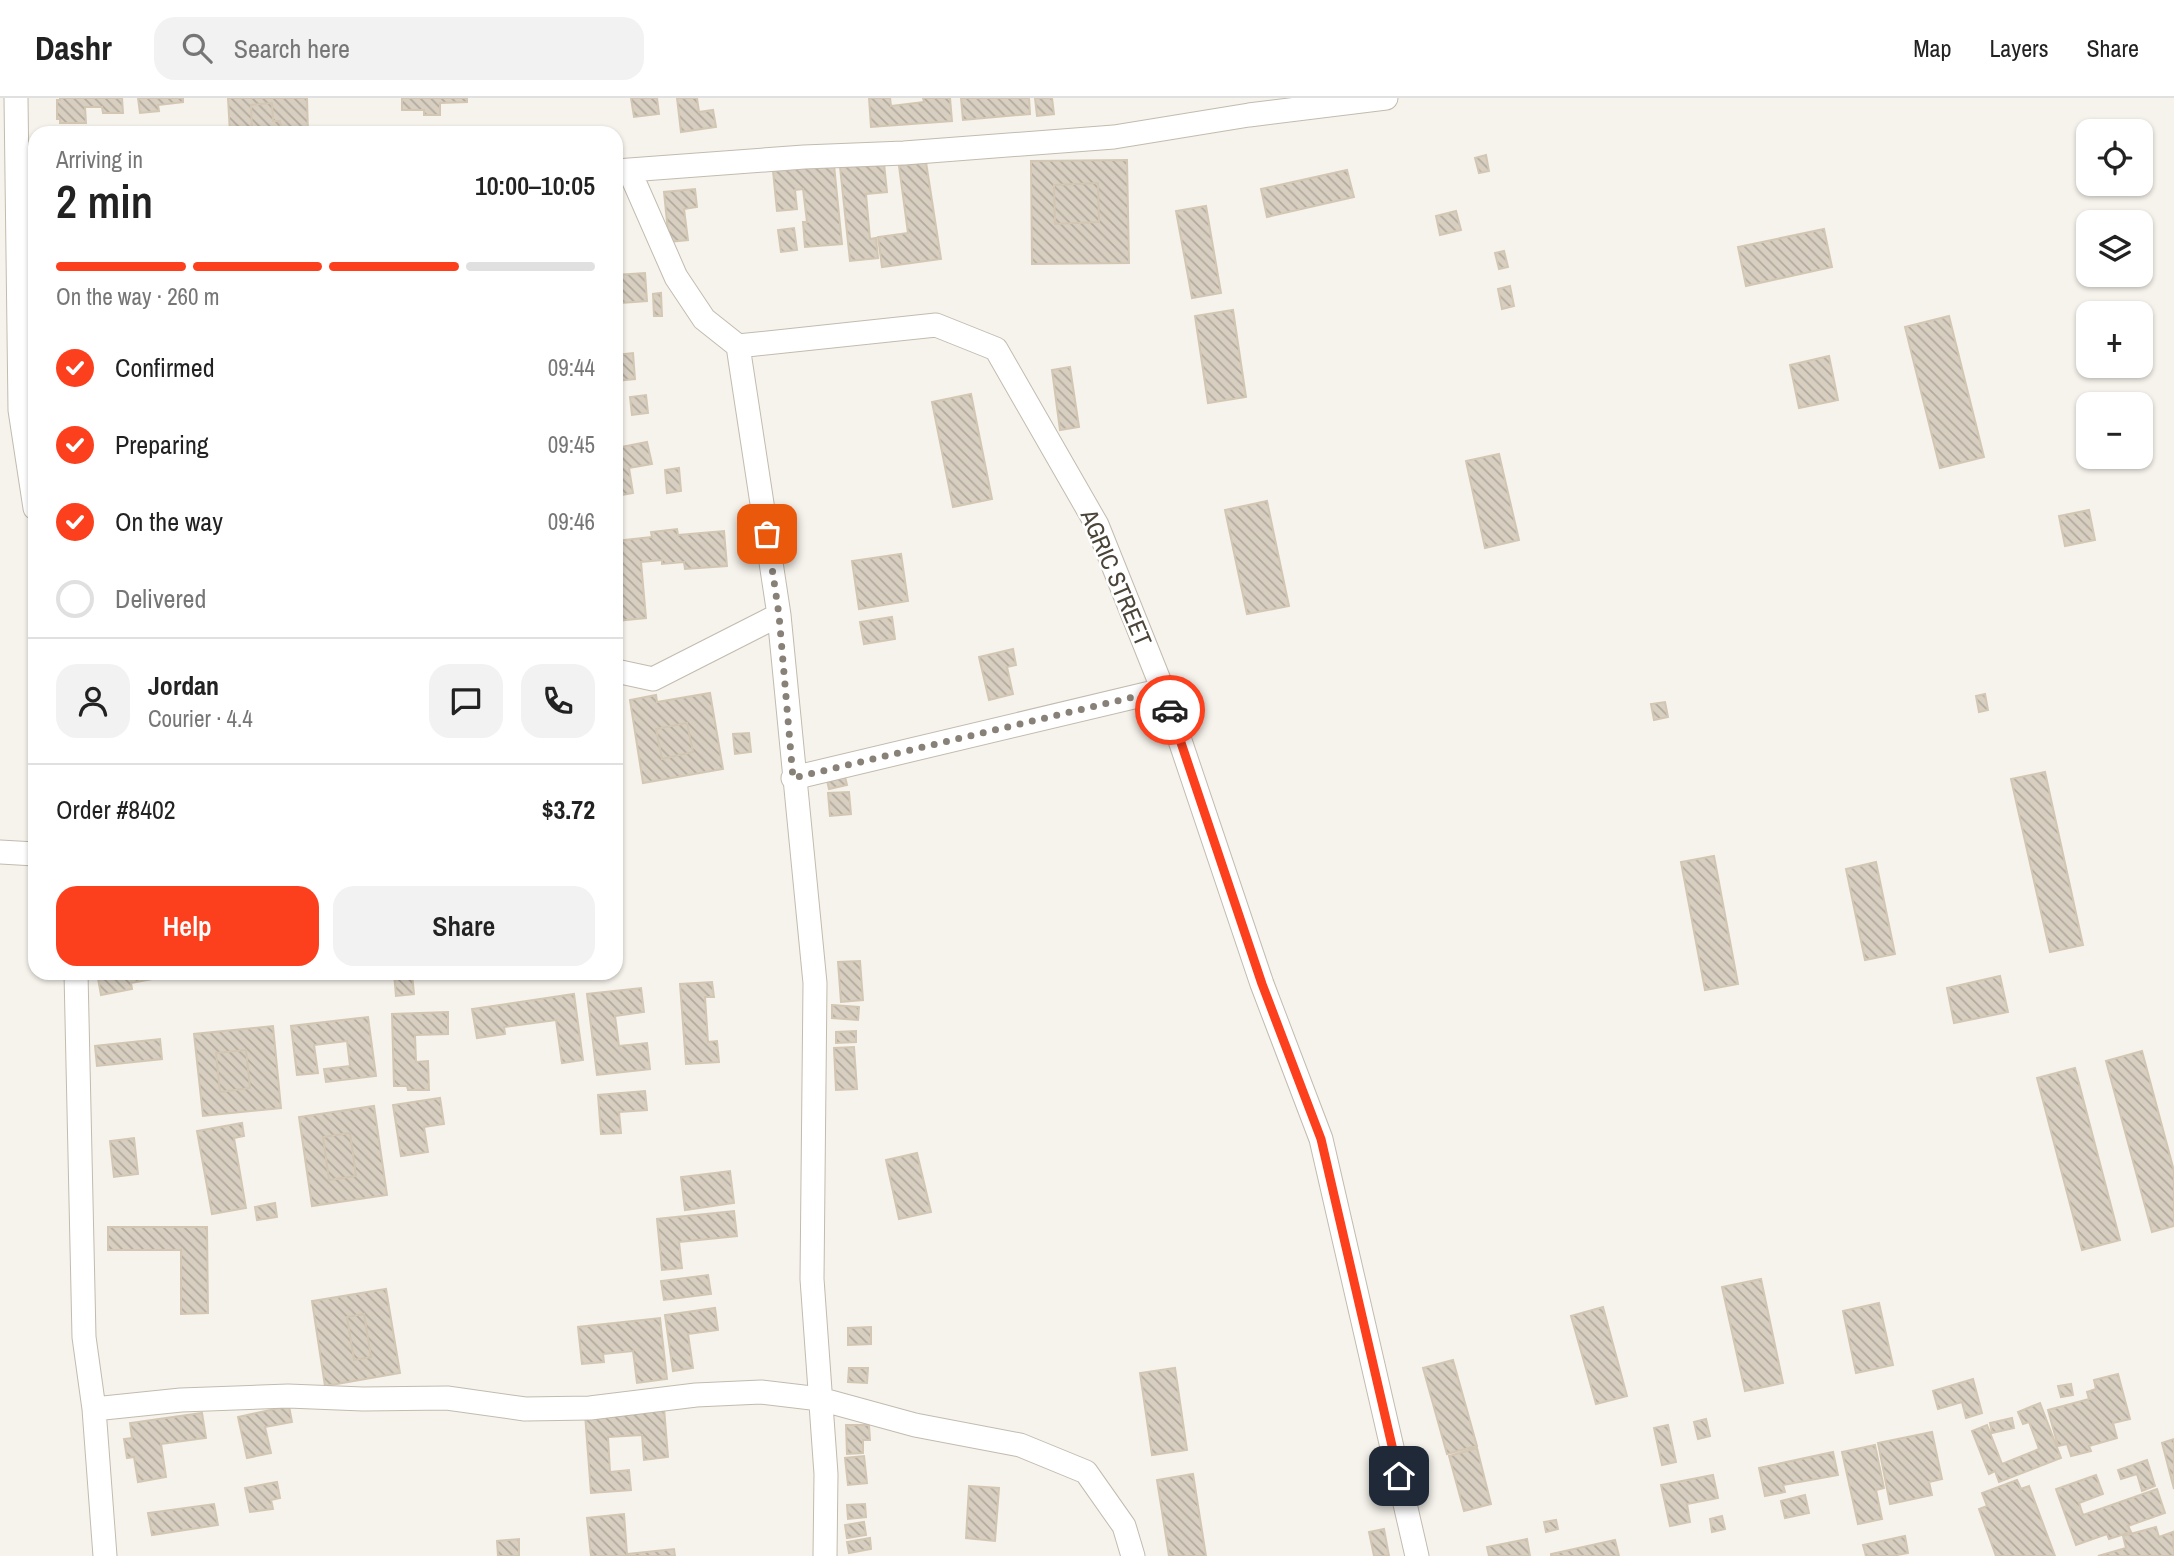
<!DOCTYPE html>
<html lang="en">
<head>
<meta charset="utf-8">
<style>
  body { margin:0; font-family:"Archivo Narrow",sans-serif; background:#f2f2f2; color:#222; height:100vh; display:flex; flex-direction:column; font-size:26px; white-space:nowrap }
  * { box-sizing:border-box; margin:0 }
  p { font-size:23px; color:#767676 }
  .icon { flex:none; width:38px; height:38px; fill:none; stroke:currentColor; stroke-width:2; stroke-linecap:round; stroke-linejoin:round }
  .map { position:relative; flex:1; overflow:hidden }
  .side { position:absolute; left:28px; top:28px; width:595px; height:854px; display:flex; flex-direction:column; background:#fff; border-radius:21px; box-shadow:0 2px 5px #0004 }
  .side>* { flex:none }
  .fabs { position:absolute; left:2076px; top:21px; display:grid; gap:14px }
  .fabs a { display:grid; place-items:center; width:77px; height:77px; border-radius:14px; background:#fff; box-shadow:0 2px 5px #0004; font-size:35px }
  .pin { position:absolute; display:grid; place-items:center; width:60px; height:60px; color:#fff; margin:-30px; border-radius:14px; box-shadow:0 4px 10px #0006 }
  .courier { position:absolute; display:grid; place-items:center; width:70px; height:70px; margin:-35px; border:5px solid #fc3f1d; border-radius:50%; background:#fff; color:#222; box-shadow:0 2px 9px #0007 }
  .head em { font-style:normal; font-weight:600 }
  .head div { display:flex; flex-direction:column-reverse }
  .head { display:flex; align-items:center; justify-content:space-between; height:119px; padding:0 28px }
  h1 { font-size:46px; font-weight:600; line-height:52px }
  .bar { display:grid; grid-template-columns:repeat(4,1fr); gap:10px 7px; align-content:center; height:84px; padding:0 28px }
  .bar i { height:9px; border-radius:5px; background:#e0e0e0 }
  .bar .selected { background:#fc3f1d }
  .bar p { grid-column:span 4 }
  .line { display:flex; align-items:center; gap:18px; padding:0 28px; border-top:2px solid #e0e0e0 }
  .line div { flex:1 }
  .round { display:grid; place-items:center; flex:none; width:74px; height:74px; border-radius:21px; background:#f2f2f2 }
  ol { padding:0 28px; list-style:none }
  li { display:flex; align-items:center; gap:21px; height:77px }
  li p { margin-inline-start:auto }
  li .icon { padding:7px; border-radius:50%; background:#fc3f1d; color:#fff; stroke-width:4 }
  li:last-child { color:#767676 }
  li i { width:38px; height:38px; border:4px solid #e0e0e0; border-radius:50% }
  .action { display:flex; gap:14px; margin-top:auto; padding:14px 28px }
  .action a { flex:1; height:80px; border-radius:21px; background:#fc3f1d; color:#fff; font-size:28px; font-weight:600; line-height:80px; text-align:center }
  .action a+a { background:#f2f2f2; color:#222 }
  header { display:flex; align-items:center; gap:42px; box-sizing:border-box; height:98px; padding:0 35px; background:#fff; border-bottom:2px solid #e0e0e0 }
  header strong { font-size:33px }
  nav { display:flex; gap:38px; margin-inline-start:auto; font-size:24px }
  .search { width:490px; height:63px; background:#f2f2f2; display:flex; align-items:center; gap:18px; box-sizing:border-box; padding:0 24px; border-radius:21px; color:#767676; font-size:26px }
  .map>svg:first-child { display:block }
</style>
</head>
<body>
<header>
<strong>Dashr</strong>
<div class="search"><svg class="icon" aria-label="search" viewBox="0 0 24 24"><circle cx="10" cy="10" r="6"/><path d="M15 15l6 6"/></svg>Search here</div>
<nav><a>Map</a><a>Layers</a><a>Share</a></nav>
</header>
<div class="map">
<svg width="2174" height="1458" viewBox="0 0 2174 1458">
  <defs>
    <pattern id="building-back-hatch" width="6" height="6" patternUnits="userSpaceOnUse" patternTransform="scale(1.75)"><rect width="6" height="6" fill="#d8cfc1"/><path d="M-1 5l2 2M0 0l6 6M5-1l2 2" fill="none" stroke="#b1aa9e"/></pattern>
  </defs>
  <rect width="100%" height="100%" fill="#f6f3ec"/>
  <path fill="url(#building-back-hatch)" stroke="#d3c7b4" stroke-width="2" fill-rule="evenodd" d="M 60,0 L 122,0 L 123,15 L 103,15 L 102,9 L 85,9 L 86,25 L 60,25 L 60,21 L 57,21 L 57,2 L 60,2 Z
    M 138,0 L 183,0 L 183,4 L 158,7 L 159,13 L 140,15 Z
    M 228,0 L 307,0 L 308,35 L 230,35 ZM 272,5 L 273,23 L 280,23 L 281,30 L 252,32 L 251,7 Z
    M 402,0 L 467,0 L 467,4 L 440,5 L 440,17 L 424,17 L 424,12 L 402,12 Z
    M 631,0 L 657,0 L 659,16 L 634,19 Z
    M 677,0 L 697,0 L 699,14 L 713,12 L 716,29 L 681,34 Z
    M 869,0 L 890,0 L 891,8 L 924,4 L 923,0 L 950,0 L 952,23 L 871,29 Z
    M 961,0 L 1029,0 L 1030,16 L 963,22 Z
    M 1035,0 L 1052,0 L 1054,16 L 1037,18 Z
    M 272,5 L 273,23 L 280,23 L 281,30 L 252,32 L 251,7 Z
    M 1486,57 L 1489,73 L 1479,75 L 1475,60 Z
    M 1127,62 L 1129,165 L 1032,166 L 1031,63 ZM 1098,85 L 1099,124 L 1055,126 L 1054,87 Z
    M 926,64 L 941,161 L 882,169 L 878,139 L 908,135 L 899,68 Z
    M 884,65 L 887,94 L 866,96 L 870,141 L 876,140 L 878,160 L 850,163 L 840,69 Z
    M 834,67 L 842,146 L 805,149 L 803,124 L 807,124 L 803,91 L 795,92 L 797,111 L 777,113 L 773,73 Z
    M 1347,72 L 1354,99 L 1267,119 L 1261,91 Z
    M 1098,85 L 1099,124 L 1055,126 L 1054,87 Z
    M 695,91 L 697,109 L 684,111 L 688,142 L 669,144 L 664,94 Z
    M 1206,108 L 1221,195 L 1192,200 L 1176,113 Z
    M 1456,113 L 1461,132 L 1440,137 L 1436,118 Z
    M 794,130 L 797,152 L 781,154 L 778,132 Z
    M 1824,131 L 1832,169 L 1746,188 L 1738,149 Z
    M 1504,153 L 1508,169 L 1499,171 L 1495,155 Z
    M 645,175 L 647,203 L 620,205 L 622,237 L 616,237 L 616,177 Z
    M 1510,188 L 1514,208 L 1502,211 L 1498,191 Z
    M 661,195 L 662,218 L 654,218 L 653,196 Z
    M 1233,212 L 1246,299 L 1208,305 L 1195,218 Z
    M 1949,218 L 1984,359 L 1940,370 L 1905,229 Z
    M 633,255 L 635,281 L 616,283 L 616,257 Z
    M 1829,258 L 1838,302 L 1799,310 L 1790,267 Z
    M 1070,269 L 1079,329 L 1060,332 L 1052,272 Z
    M 971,296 L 992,401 L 953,409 L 932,304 Z
    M 646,297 L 648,315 L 632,317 L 630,299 Z
    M 647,344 L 652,366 L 629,370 L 633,395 L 616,398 L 616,350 Z
    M 1499,356 L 1519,442 L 1485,450 L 1466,363 Z
    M 679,370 L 681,393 L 667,395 L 665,372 Z
    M 1267,403 L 1289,508 L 1247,516 L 1225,412 Z
    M 2089,412 L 2095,442 L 2065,448 L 2059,418 Z
    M 677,431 L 678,437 L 724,433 L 727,468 L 685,471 L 684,464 L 662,466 L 662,462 L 641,464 L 646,520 L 617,523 L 616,443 L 652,439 L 651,434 Z
    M 901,456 L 908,503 L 859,511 L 852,463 Z
    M 892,519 L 895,541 L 864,546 L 860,524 Z
    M 1013,551 L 1016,567 L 1007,569 L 1013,596 L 989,602 L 979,559 Z
    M 710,595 L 723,671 L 643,685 L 630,602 L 656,597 L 657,604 ZM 687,625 L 693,654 L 662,661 L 656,631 Z
    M 1985,596 L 1988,612 L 1979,614 L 1976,598 Z
    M 1665,604 L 1668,619 L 1654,622 L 1651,606 Z
    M 687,625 L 693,654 L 662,661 L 656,631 Z
    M 749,635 L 751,654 L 735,656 L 733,636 Z
    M 843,670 L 847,687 L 829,691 L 825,674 Z
    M 2045,674 L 2083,847 L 2050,854 L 2011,681 Z
    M 849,694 L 851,716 L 830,718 L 828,695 Z
    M 1714,758 L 1738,886 L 1705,892 L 1681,764 Z
    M 1876,764 L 1895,856 L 1865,862 L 1846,771 Z
    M 860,863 L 863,902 L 841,904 L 838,864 Z
    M 97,875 L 157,875 L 158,880 L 131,885 L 132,891 L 101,897 Z
    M 394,875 L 412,875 L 414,896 L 396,898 Z
    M 2000,878 L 2008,914 L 1954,925 L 1947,890 Z
    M 712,884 L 714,899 L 705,899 L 708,944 L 717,943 L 719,964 L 686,966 L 680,886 Z
    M 641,890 L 644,914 L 615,918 L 619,948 L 647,945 L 650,971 L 597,977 L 587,896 Z
    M 574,896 L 583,962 L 562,965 L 556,922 L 504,929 L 505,936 L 477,940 L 472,911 Z
    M 832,907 L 859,909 L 858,922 L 832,920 Z
    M 448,914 L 448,936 L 415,937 L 416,964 L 428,963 L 429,992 L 408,992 L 407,988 L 394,988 L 392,916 Z
    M 368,919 L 376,978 L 326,984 L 324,971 L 350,968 L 347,943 L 314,947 L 318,975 L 297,977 L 291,928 Z
    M 273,928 L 281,1010 L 203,1018 L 194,936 ZM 246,952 L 250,990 L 220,994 L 216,955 Z
    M 856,933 L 856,944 L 836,945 L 836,934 Z
    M 160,941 L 162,961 L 97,968 L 95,948 Z
    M 854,949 L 857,991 L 836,992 L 834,950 Z
    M 246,952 L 250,990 L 220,994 L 216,955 Z
    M 2142,953 L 2174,1073 L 2174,1128 L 2152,1134 L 2106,963 Z
    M 2075,970 L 2120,1142 L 2082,1152 L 2037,980 Z
    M 645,993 L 647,1012 L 619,1014 L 621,1035 L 601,1036 L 598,997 Z
    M 440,1000 L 444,1026 L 424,1029 L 428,1054 L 401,1058 L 393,1007 Z
    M 374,1008 L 387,1097 L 312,1108 L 299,1019 ZM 350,1035 L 356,1078 L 329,1082 L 323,1039 Z
    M 242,1025 L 244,1038 L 234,1040 L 246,1110 L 212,1116 L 197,1033 Z
    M 350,1035 L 356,1078 L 329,1082 L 323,1039 Z
    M 134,1040 L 138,1076 L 114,1079 L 110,1043 Z
    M 917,1055 L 931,1114 L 899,1121 L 886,1062 Z
    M 730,1073 L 734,1105 L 685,1112 L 681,1079 Z
    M 275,1105 L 277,1119 L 257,1122 L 255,1109 Z
    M 734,1113 L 737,1138 L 679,1144 L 682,1170 L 662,1172 L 657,1121 Z
    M 108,1129 L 207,1129 L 208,1215 L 181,1216 L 181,1152 L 108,1152 Z
    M 708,1177 L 711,1196 L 664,1202 L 661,1183 Z
    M 1761,1181 L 1783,1285 L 1745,1293 L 1722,1189 Z
    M 386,1191 L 400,1275 L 325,1288 L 312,1203 ZM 364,1216 L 371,1259 L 354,1262 L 347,1219 Z
    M 1879,1205 L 1893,1267 L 1856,1275 L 1843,1213 Z
    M 1603,1209 L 1627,1298 L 1596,1306 L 1571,1218 Z
    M 715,1210 L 718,1232 L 688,1236 L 693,1270 L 673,1273 L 665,1217 Z
    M 364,1216 L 371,1259 L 354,1262 L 347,1219 Z
    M 660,1220 L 667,1281 L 637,1285 L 633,1253 L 603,1256 L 604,1264 L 582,1266 L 578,1229 Z
    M 871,1229 L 871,1246 L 848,1247 L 848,1230 Z
    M 1453,1262 L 1477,1348 L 1447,1356 L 1423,1270 Z
    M 849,1270 L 868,1270 L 867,1285 L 848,1284 Z
    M 1175,1270 L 1187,1352 L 1152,1357 L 1140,1275 Z
    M 2118,1276 L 2130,1321 L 2113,1325 L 2117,1340 L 2089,1348 L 2091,1353 L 2071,1358 L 2067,1346 L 2058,1348 L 2048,1312 L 2089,1301 L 2087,1294 L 2096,1291 L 2094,1282 Z
    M 1973,1281 L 1982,1315 L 1966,1320 L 1962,1304 L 1938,1311 L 1933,1293 Z
    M 2071,1286 L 2073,1297 L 2061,1299 L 2058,1288 Z
    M 2040,1305 L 2061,1360 L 1999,1384 L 1995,1373 L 1989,1376 L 1972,1333 L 1987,1327 L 2002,1366 L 2039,1351 L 2029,1324 L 2023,1326 L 2018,1314 Z
    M 289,1308 L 292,1324 L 265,1329 L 271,1355 L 247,1360 L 238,1319 Z
    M 664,1310 L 668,1359 L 644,1362 L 642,1337 L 608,1339 L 610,1374 L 629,1372 L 631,1392 L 591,1395 L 585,1316 Z
    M 202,1315 L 206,1340 L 161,1346 L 166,1379 L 138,1384 L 134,1359 L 127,1360 L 124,1341 L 132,1340 L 130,1325 Z
    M 2012,1320 L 2014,1330 L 1992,1335 L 1990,1325 Z
    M 1706,1321 L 1710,1338 L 1698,1341 L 1694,1324 Z
    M 846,1327 L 869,1327 L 870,1342 L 863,1342 L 863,1355 L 847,1356 Z
    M 1668,1327 L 1676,1364 L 1662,1367 L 1654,1330 Z
    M 1932,1334 L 1942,1381 L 1929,1384 L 1932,1397 L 1890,1406 L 1878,1345 Z
    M 2174,1341 L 2174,1391 L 2162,1345 Z
    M 1875,1347 L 1884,1390 L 1876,1392 L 1882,1421 L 1858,1426 L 1842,1354 Z
    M 1477,1350 L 1491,1406 L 1464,1413 L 1449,1358 Z
    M 1833,1354 L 1838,1377 L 1783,1387 L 1785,1394 L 1765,1398 L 1759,1370 Z
    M 864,1358 L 867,1385 L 848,1387 L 845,1360 Z
    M 2147,1362 L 2155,1388 L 2142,1393 L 2137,1376 L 2121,1381 L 2118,1372 Z
    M 1193,1376 L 1206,1458 L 1169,1458 L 1157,1382 Z
    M 1713,1377 L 1718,1400 L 1687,1406 L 1690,1424 L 1670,1428 L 1661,1387 Z
    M 2096,1377 L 2103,1396 L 2079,1405 L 2083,1417 L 2157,1391 L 2165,1415 L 2128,1428 L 2131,1434 L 2109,1441 L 2107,1436 L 2076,1447 L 2056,1391 Z
    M 2017,1382 L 2021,1391 L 2029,1388 L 2055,1458 L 1996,1458 L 1979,1411 L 1987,1408 L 1982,1395 Z
    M 277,1384 L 280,1400 L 271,1402 L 273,1411 L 250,1414 L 245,1390 Z
    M 969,1388 L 999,1390 L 995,1443 L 966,1440 Z
    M 1805,1397 L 1809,1415 L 1785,1420 L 1781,1403 Z
    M 214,1406 L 218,1427 L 152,1437 L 148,1415 Z
    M 865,1406 L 866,1419 L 848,1421 L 847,1407 Z
    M 624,1416 L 627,1456 L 674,1451 L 675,1458 L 591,1458 L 587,1420 Z
    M 1722,1418 L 1725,1431 L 1712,1434 L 1710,1421 Z
    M 1556,1422 L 1558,1431 L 1546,1434 L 1544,1424 Z
    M 864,1424 L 866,1437 L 847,1440 L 845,1427 Z
    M 2156,1429 L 2159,1439 L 2173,1434 L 2174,1458 L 2098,1458 L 2126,1450 L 2123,1438 Z
    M 1384,1431 L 1389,1458 L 1374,1458 L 1369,1434 Z
    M 1905,1438 L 1908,1455 L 1892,1458 L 1866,1458 L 1863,1447 Z
    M 870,1440 L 871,1451 L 849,1455 L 847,1444 Z
    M 519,1441 L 519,1458 L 498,1458 L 497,1443 Z
    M 1527,1441 L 1530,1458 L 1489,1458 L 1487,1449 Z
    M 1615,1442 L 1619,1458 L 1551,1458 L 1551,1456 Z"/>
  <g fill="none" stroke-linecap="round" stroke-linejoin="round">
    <g stroke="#c2bbae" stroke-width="25">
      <path id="minor" d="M 16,0 L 20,312 L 35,410
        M 629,72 L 676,179 L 704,221 L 738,248 L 779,517 L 815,885 L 812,1181 L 826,1376 L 825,1458
        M 616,73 L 804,59 L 904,55 L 1114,39 L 1249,17 L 1386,0
        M 738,248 L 936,227 L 996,251 L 1097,427 L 1163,592 L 1262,886 L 1321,1041 L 1417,1458
        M 616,573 L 653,581 L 779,517
        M 793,680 L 1163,592
        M 0,754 L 35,756
        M 76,875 L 84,1239 L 94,1311 L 105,1458
        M 94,1311 L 181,1302 L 288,1298 L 363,1301 L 447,1300 L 525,1311 L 590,1310 L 696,1297 L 761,1294 L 820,1301 L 915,1327 L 1020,1347 L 1086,1374 L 1124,1428 L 1133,1458"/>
    </g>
    <use href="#minor" stroke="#fff" stroke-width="23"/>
  </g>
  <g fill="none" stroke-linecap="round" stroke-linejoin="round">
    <path stroke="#878178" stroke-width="7" stroke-dasharray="0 12.6" d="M 767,436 L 779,517 L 793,680 L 1163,592 L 1170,612"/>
    <path stroke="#fc3f1d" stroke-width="9" d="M 1170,612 L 1262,886 L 1321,1041 L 1399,1378"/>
  </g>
  <g text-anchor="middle" stroke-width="5" stroke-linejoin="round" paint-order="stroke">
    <g font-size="24" fill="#4b4439" stroke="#fff">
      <text transform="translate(1116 480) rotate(67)" y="8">AGRIC STREET</text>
    </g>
  </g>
</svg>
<div class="fabs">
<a><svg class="icon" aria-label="locate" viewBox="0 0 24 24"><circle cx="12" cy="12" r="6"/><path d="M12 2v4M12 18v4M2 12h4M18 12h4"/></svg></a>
<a><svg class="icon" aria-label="layers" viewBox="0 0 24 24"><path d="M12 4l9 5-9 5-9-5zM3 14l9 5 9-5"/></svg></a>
<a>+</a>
<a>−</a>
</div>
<div class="pin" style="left:767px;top:436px;background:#ea580c"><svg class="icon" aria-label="bag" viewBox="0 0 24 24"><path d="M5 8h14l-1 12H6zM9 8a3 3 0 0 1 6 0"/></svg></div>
<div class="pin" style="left:1399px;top:1378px;background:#1f2937"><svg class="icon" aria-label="home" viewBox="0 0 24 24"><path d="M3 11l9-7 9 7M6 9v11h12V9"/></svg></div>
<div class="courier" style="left:1170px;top:612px"><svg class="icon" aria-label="car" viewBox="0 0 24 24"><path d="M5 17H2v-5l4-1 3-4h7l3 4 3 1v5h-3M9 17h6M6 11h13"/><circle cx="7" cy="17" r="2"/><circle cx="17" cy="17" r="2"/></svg></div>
<section class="side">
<div class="head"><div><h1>2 min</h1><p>Arriving in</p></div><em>10:00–10:05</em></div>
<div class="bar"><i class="selected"></i><i class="selected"></i><i class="selected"></i><i></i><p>On the way · 260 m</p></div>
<ol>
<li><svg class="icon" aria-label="check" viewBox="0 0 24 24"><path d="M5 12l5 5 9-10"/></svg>Confirmed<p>09:44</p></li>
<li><svg class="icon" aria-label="check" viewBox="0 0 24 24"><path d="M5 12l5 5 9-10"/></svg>Preparing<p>09:45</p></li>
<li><svg class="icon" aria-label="check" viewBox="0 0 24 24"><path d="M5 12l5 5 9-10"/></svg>On the way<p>09:46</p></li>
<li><i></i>Delivered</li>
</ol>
<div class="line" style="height:126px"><a class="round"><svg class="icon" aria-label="person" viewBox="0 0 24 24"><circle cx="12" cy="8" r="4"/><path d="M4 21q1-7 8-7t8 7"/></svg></a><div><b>Jordan</b><p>Courier · 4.4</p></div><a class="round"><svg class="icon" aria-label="chat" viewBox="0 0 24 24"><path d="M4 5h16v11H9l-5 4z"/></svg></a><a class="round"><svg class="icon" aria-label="phone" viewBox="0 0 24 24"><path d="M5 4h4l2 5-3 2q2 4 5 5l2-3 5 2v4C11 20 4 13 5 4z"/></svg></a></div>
<div class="line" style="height:91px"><div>Order #8402</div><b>$3.72</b></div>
<div class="action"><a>Help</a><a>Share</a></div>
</section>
</div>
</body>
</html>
